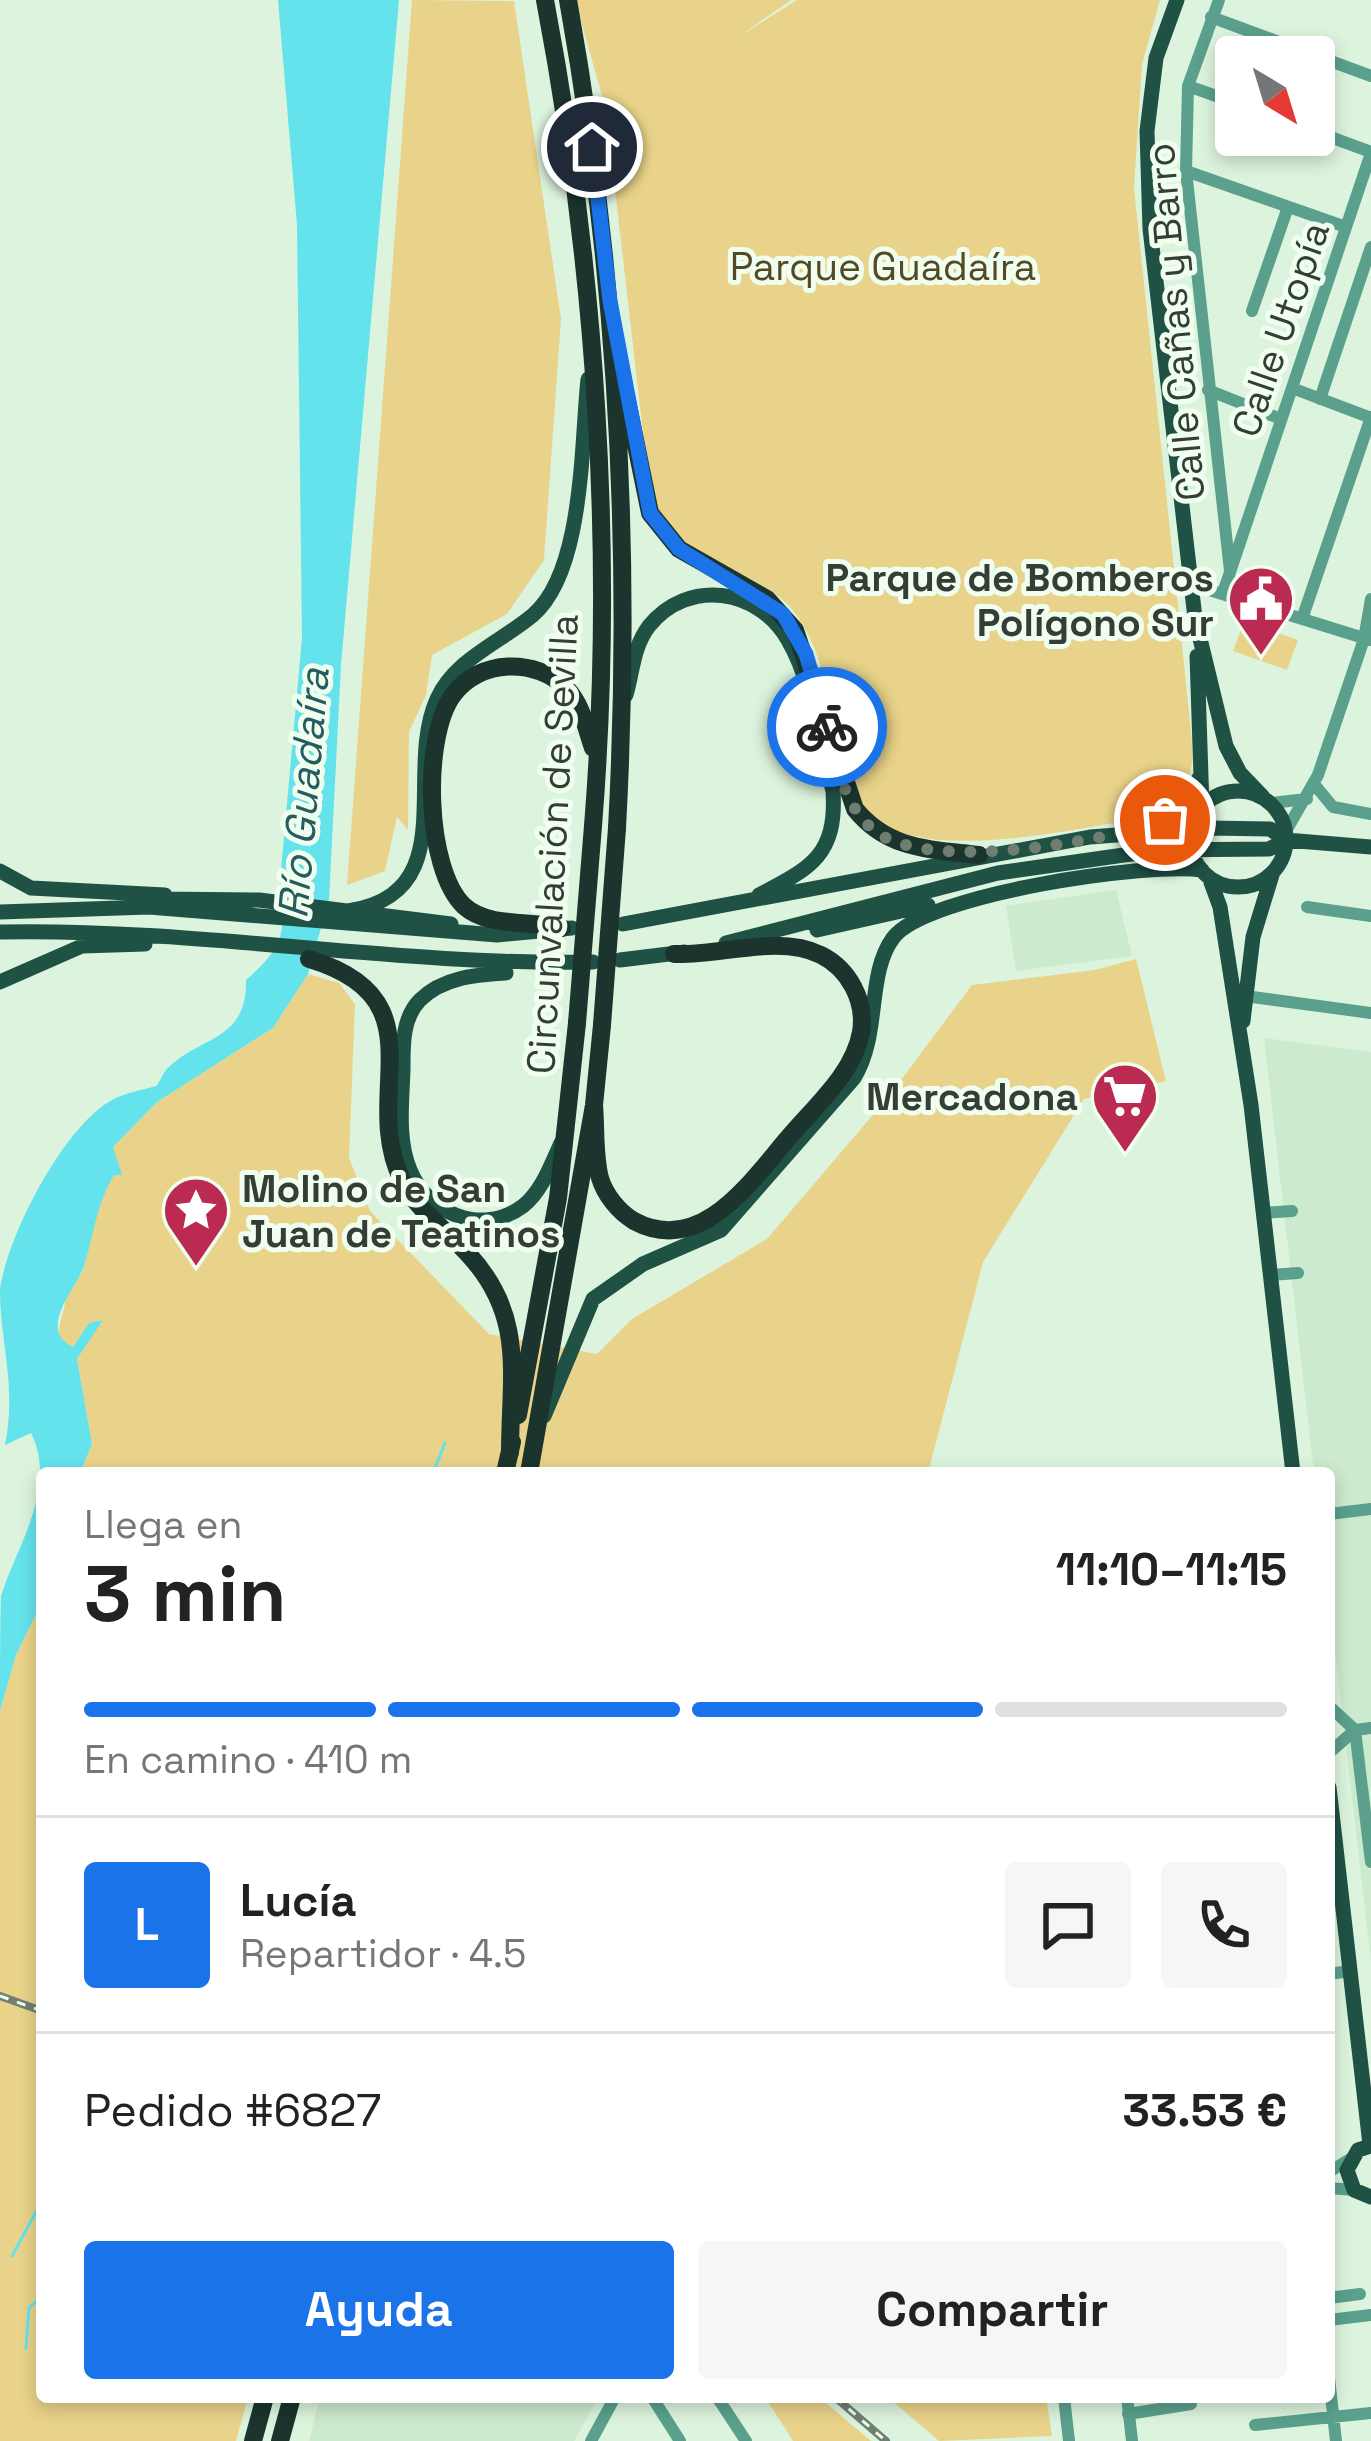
<!DOCTYPE html>
<html lang="es">
<head>
<meta charset="utf-8">
<style>
  body { margin:0; font-family:"Space Grotesk",sans-serif; background:#f6f6f6; color:#222; height:100vh; display:flex; flex-direction:column; font-size:45px; white-space:nowrap }
  * { box-sizing:border-box; margin:0 }
  p { font-size:39px; color:#767676 }
  .icon { flex:none; width:66px; height:66px; fill:none; stroke:currentColor; stroke-width:2; stroke-linecap:round; stroke-linejoin:round }
  .map { position:relative; flex:1; overflow:hidden }
  .panel { position:absolute; left:36px; top:1467px; width:1299px; height:936px; display:flex; flex-direction:column; background:#fff; border-radius:12px; box-shadow:0 6px 18px #0003 }
  .panel>* { flex:none }
  .needle { width:78px; rotate:142deg }
  .tools { position:absolute; left:1215px; top:36px; display:grid; gap:24px }
  .tools a { display:grid; place-items:center; width:120px; height:120px; border-radius:12px; background:#fff; box-shadow:0 6px 18px #0003; font-size:60px }
  .pin { position:absolute; display:grid; place-items:center; width:102px; height:102px; color:#fff; margin:-51px; border:6px solid #fff; border-radius:50%; box-shadow:0 3px 12px #0007 }
  .courier { position:absolute; display:grid; place-items:center; width:120px; height:120px; margin:-60px; border:9px solid #1a73e8; border-radius:50%; background:#fff; color:#222; box-shadow:0 3px 15px #0007 }
  .headline em { font-style:normal; font-weight:800 }
  .headline div { display:flex; flex-direction:column-reverse }
  .headline { display:flex; align-items:center; justify-content:space-between; height:204px; padding:0 48px }
  h1 { font-size:78px; font-weight:800; line-height:90px }
  .bar { display:grid; grid-template-columns:repeat(4,1fr); gap:18px 12px; align-content:center; height:144px; padding:0 48px }
  .bar i { height:15px; border-radius:9px; background:#e0e0e0 }
  .bar .active { background:#1a73e8 }
  .bar p { grid-column:span 4 }
  .line { display:flex; align-items:center; gap:30px; padding:0 48px; border-top:3px solid #e0e0e0 }
  .line div { flex:1 }
  .round { display:grid; place-items:center; flex:none; width:126px; height:126px; border-radius:12px; background:#f6f6f6 }
  .primary-button { display:flex; gap:24px; margin-top:auto; padding:24px 48px }
  .primary-button a { flex:1; height:138px; border-radius:12px; background:#1a73e8; color:#fff; font-size:48px; font-weight:800; line-height:138px; text-align:center }
  .primary-button a+a { background:#f6f6f6; color:#222 }
  .map>svg:first-child { display:block }
</style>
</head>
<body>
<div class="map">
<svg width="1371" height="2441" viewBox="0 0 1371 2441">
  <rect width="100%" height="100%" fill="#dcf4dd"/>
  <path fill="#cceace" d="M 1116,890 L 1132,956 L 1016,971 L 1006,906 Z
    M 1264,1038 L 1371,1052 L 1371,1961 L 1329,1601 L 1329,1473 L 1314,1473 Z
    M 320,2397 L 599,2397 L 574,2441 L 309,2441 Z"/>
  <path fill="#e9d38a" d="M 412,0 L 514,1 L 561,319 L 544,560 L 507,614 L 432,655 L 426,695 L 409,732 L 408,830 L 397,817 L 385,871 L 347,885 Z
    M 575,0 L 791,0 L 738,37 L 797,0 L 1160,0 L 1142,64 L 1134,188 L 1188,702 C 1192,755 1204,782 1156,816 C 1088,825 913,871 866,809 C 848,785 844,752 836,724 C 826,686 817,636 789,606 C 752,567 682,564 659,512 C 652,496 650,476 646,459 L 606,111 L 617,104 L 607,106 L 603,99 Z
    M 1244,621 L 1298,640 L 1287,670 L 1233,651 Z
    M 1136,959 L 1166,1081 L 1084,1099 L 983,1262 L 928,1473 L 80,1473 L 92,1444 L 77,1359 L 102,1320 L 89,1323 L 73,1347 C 44,1335 70,1314 64,1294 L 83,1271 L 113,1147 L 157,1102 L 273,1028 L 308,974 L 339,983 L 355,1004 L 349,1158 L 370,1211 L 489,1334 L 597,1354 L 632,1319 L 767,1239 L 889,1096 L 972,985 L 1095,970 Z
    M 42,1602 L 42,2397 L 248,2397 L 236,2441 L 0,2441 L 0,1711 L 16,1655 Z
    M 765,2397 L 819,2397 L 871,2441 L 793,2441 Z
    M 888,2397 L 1046,2397 L 1052,2436 L 939,2441 Z"/>
  <path fill="#64e3ec" d="M 278,0 L 399,0 L 341,665 L 329,900 L 308,974 L 273,1028 L 157,1102 L 113,1147 L 122,1175 L 114,1175 C 96,1205 94,1235 84,1266 C 77,1288 36,1329 73,1347 L 89,1323 L 103,1320 L 77,1359 L 92,1444 L 80,1473 L 42,1473 L 42,1602 L 16,1655 L 0,1711 C 0,1676 0,1629 1,1596 C 17,1545 58,1488 31,1433 L 5,1445 C 17,1385 0,1345 0,1289 C 8,1235 63,1127 112,1100 C 124,1093 142,1090 156,1086 C 160,1082 162,1075 166,1070 C 199,1035 247,1043 246,980 C 279,951 288,936 279,892 L 302,638 L 297,225 Z"/>
  <g fill="none" stroke-linecap="round" stroke-linejoin="round">
    <path stroke="#64e3ec" stroke-width="3" d="M 433,1473 L 445,1443
      M 12,2256 L 42,2201
      M 26,2348 L 29,2308 L 42,2296"/>
    <path stroke="#5aa08d" stroke-width="12" d="M 1219,0 L 1188,86 L 1186,171 L 1230,571
      M 1211,17 L 1371,76
      M 1188,86 L 1236,103
      M 1314,131 L 1371,152
      M 1186,171 L 1346,227
      M 1252,311 L 1288,207
      M 1292,388 L 1371,418
      M 1208,390 L 1281,419
      M 1320,399 L 1371,247
      M 1190,584 L 1370,640
      M 1223,593 L 1371,153
      M 1302,619 L 1371,417
      M 1314,784 L 1333,807 L 1371,814
      M 1271,803 L 1307,799
      M 1286,831 L 1318,775 L 1364,639 L 1371,599
      M 1307,907 L 1371,916
      M 1245,996 L 1371,1013
      M 1263,1213 L 1292,1211
      M 1270,1275 L 1298,1273
      M 1329,1514 L 1371,1509
      M 1329,1706 L 1355,1730
      M 1355,1730 L 1371,1862
      M 1329,1753 L 1355,1730 L 1371,1728
      M 1329,1974 L 1350,1971
      M 1329,2172 L 1350,2159
      M 1329,2188 L 1354,2190
      M 1329,2298 L 1360,2294
      M 1329,2320 L 1371,2315
      M 1329,2378 L 1336,2441
      M 652,2397 L 680,2441
      M 717,2397 L 746,2441
      M 1064,2397 L 1069,2441
      M 1127,2397 L 1132,2441
      M 1128,2414 L 1191,2404 L 1190,2397
      M 1255,2425 L 1371,2413
      M 591,2441 L 615,2397"/>
    <path stroke="#1f5245" stroke-width="15" d="M 1177,0 L 1156,58 L 1147,131 L 1150,229 L 1195,618 L 1226,746 L 1240,773 L 1263,797
      M 1197,656 L 1202,807
      M 626,695 C 633,671 633,647 649,626 C 688,578 758,588 788,640 C 813,683 820,743 833,791 C 837,855 811,868 759,895
      M1190 839a48 48 0 1 1 96 0a48 48 0 1 1-96 0Z
      M 1144,826 L 1179,812 L 1199,778
      M 0,871 L 31,888 L 165,895
      M 1209,877 L 1220,907 L 1251,1105 L 1293,1473
      M 159,899 L 259,900 L 451,924
      M 348,911 C 464,893 403,774 437,699 C 455,659 501,642 533,615 C 584,571 581,444 588,379
      M 0,912 L 149,907 L 497,935 L 572,928
      M 623,924 L 1090,837 L 1208,828 L 1270,829 L 1286,840 L 1371,847
      M 817,930 L 928,905
      M 0,932 C 199,928 395,966 593,962
      M 726,943 L 998,873 L 1159,850 L 1269,849 L 1286,840
      M 620,960 L 685,952
      M 506,973 C 476,975 443,977 420,1000 C 402,1018 403,1046 403,1069 C 402,1102 397,1139 410,1170 C 427,1213 482,1237 523,1206 C 542,1191 551,1165 561,1143
      M 0,982 L 82,946 L 145,944
      M 1243,1021 L 1253,937 L 1272,875
      M 544,1416 L 593,1299 L 643,1264 L 721,1230 L 854,1078 C 881,1034 866,975 893,938 C 926,894 1148,862 1202,870
      M 1329,1787 L 1370,2145
      M 1371,2146 L 1358,2150 L 1347,2170 L 1354,2190 L 1371,2197"/>
    <path stroke="#1b342d" stroke-width="18" d="M 545,0 C 596,269 615,553 593,826
      M 568,0 C 617,273 632,551 617,828
      M 626,396 L 650,513 L 679,549 L 767,599 L 795,630 L 855,809 C 888,850 930,849 979,855
      M 562,928 C 531,920 488,928 464,906 C 425,869 422,737 453,695 C 479,659 536,657 567,689 C 582,705 586,728 593,748
      M 309,959 C 443,999 359,1093 402,1180 C 417,1211 447,1230 469,1255 C 526,1317 510,1376 510,1453
      M 594,1105 C 596,1128 594,1156 600,1178 C 605,1195 619,1212 634,1221 C 701,1257 751,1181 789,1137 C 815,1106 854,1073 861,1032 C 866,1001 849,969 821,955 C 778,934 720,956 674,954
      M 518,1415 L 558,1198 L 577,1023
      M 505,1473 L 512,1442
      M 529,1473 L 594,1105 L 602,1025
      M 253,2441 L 265,2397
      M 280,2441 L 292,2397"/>
    <g stroke="#707f71" stroke-width="8">
      <path id="rail" d="M 0,1996 L 42,2011
        M 835,2397 L 886,2441"/>
    </g>
    <use href="#rail" stroke="#f0fef0" stroke-width="3" stroke-dasharray="9" stroke-linecap="butt"/>
    <path stroke="#1b342d" stroke-width="18" d="M 577,1023 L 593,826
      M 602,1025 L 617,828"/>
  </g>
  <g fill="none" stroke-linecap="round" stroke-linejoin="round">
    <path stroke="#6f7e70" stroke-width="12" stroke-dasharray="0 21.6" d="M 827,727 C 836,760 843,802 870,827 C 918,875 1105,842 1165,820"/>
    <path stroke="#1a73e8" stroke-width="15" d="M 592,147 L 610,301 L 650,513 L 679,549 L 783,614 L 806,654 L 827,727"/>
  </g>
  <defs>
    <g id="civic-pin" transform="scale(3.45)"><path d="M0 17L-7.5 6A9.5 9.5 0 1 1 7.5 6Z" fill="#bb2b51" stroke="#f0fef0"/><path d="M-.6-6.5H3V-4.5H.6V-3L4-1V1h2V6H-6V1h2V-1L-.6-3ZM-1.2 2.5V6h2.4V2.5Z" fill="#fff"/></g>
    <g id="supermarket-pin" transform="scale(3.45)"><path d="M0 17L-7.5 6A9.5 9.5 0 1 1 7.5 6Z" fill="#bb2b51" stroke="#f0fef0"/><path d="M-6-5.5h2.5l.6 2H6L4.5 2H-2.5L-4.4-4H-6ZM-1.5 3.2a1.3 1.3 0 1 0 .1 0ZM3 3.2a1.3 1.3 0 1 0 .1 0Z" fill="#fff"/></g>
    <g id="sight-pin" transform="scale(3.45)"><path d="M0 17L-7.5 6A9.5 9.5 0 1 1 7.5 6Z" fill="#bb2b51" stroke="#f0fef0"/><path d="M0-6L1.8-2.2L6-1.7L2.9 1.2L3.7 5.4L0 3.3L-3.7 5.4L-2.9 1.2L-6-1.7L-1.8-2.2Z" fill="#fff"/></g>
  </defs>
  <g fill-rule="evenodd">
    <use href="#civic-pin" x="1261" y="599"/>
    <use href="#supermarket-pin" x="1125" y="1096"/>
    <use href="#sight-pin" x="196" y="1210"/>
  </g>
  <g text-anchor="middle" stroke-width="10" stroke-linejoin="round" paint-order="stroke">
    <g font-size="39" fill="#544923" stroke="#f0fef0">
      <text x="883" y="280">Parque Guadaíra</text>
    </g>
    <g font-size="39" fill="#343e35" stroke="#f0fef0">
      <text transform="translate(1175 322) rotate(-95)" y="14">Calle Cañas y Barro</text>
      <text transform="translate(1280 329) rotate(-71)" y="14">Calle Utopía</text>
      <text transform="translate(552 844) rotate(-87)" y="14">Circunvalación de Sevilla</text>
    </g>
    <g font-size="39" font-weight="bold" fill="#343e35" stroke="#f0fef0" text-anchor="end">
      <text x="1214" y="591">Parque de Bomberos<tspan x="1214" dy="45">Polígono Sur</tspan></text>
      <text x="1078" y="1110">Mercadona</text>
      <text x="242" y="1202" text-anchor="start">Molino de San<tspan x="242" dy="45">Juan de Teatinos</tspan></text>
    </g>
    <g font-size="42" font-style="italic" fill="#255c5f" stroke="#f0fef0">
      <text transform="translate(303 793) rotate(-85)" y="15">Río Guadaíra</text>
    </g>
  </g>
</svg>
<div class="tools">
<a><svg class="needle" viewBox="-14 -14 28 28"><path d="M0-13l5 13h-10z" fill="#e53935"/><path d="M0 13l5-13h-10z" fill="#767676"/></svg></a>
</div>
<div class="pin" style="left:1165px;top:820px;background:#ea580c"><svg class="icon" aria-label="bag" viewBox="0 0 24 24"><path d="M5 8h14l-1 12H6zM9 8a3 3 0 0 1 6 0"/></svg></div>
<div class="pin" style="left:592px;top:147px;background:#1f2937"><svg class="icon" aria-label="home" viewBox="0 0 24 24"><path d="M3 11l9-7 9 7M6 9v11h12V9"/></svg></div>
<div class="courier" style="left:827px;top:727px"><svg class="icon" aria-label="bike" viewBox="0 0 24 24"><circle cx="6" cy="16" r="4"/><circle cx="18" cy="16" r="4"/><path d="M6 16l4-8h5l3 8M10 8l3 8H6M13 5h3"/></svg></div>
<section class="panel">
<div class="headline"><div><h1>3 min</h1><p>Llega en</p></div><em>11:10–11:15</em></div>
<div class="bar"><i class="active"></i><i class="active"></i><i class="active"></i><i></i><p>En camino · 410 m</p></div>
<div class="line" style="height:216px"><b class="round" style="background:#1a73e8;color:#fff">L</b><div><b>Lucía</b><p>Repartidor · 4.5</p></div><a class="round"><svg class="icon" aria-label="chat" viewBox="0 0 24 24"><path d="M4 5h16v11H9l-5 4z"/></svg></a><a class="round"><svg class="icon" aria-label="phone" viewBox="0 0 24 24"><path d="M5 4h4l2 5-3 2q2 4 5 5l2-3 5 2v4C11 20 4 13 5 4z"/></svg></a></div>
<div class="line" style="height:156px"><div>Pedido #6827</div><b>33.53 €</b></div>
<div class="primary-button"><a>Ayuda</a><a>Compartir</a></div>
</section>
</div>
</body>
</html>
